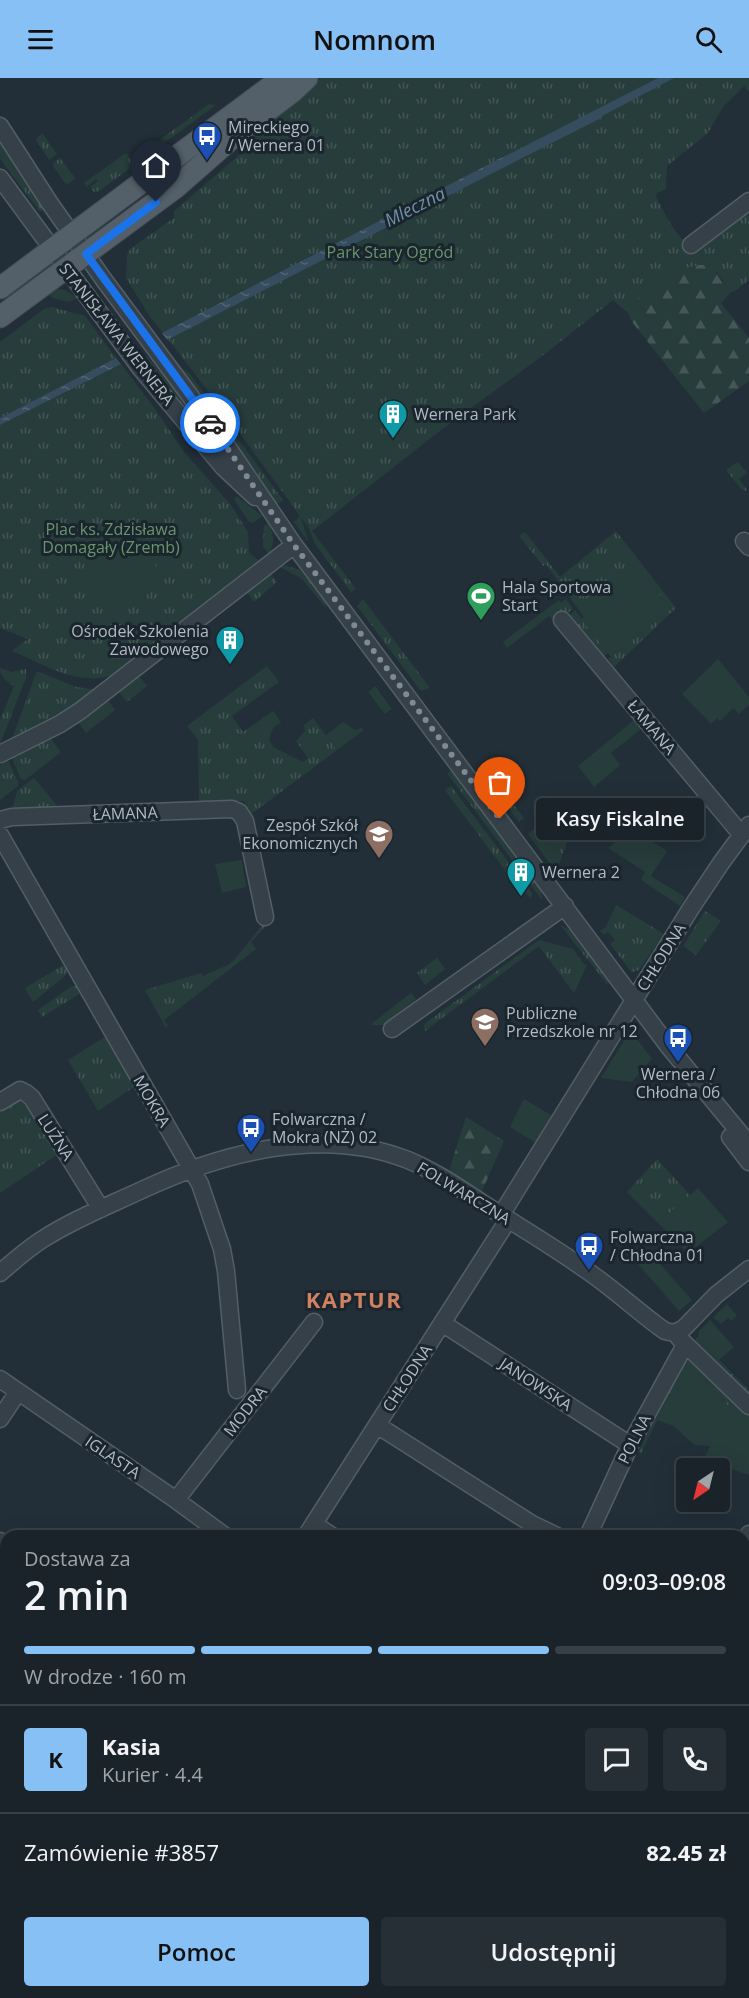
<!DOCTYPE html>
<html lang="pl">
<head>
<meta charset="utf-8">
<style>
  body { margin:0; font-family:"Open Sans",sans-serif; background:#272f36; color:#f1f3f6; height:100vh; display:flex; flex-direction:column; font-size:22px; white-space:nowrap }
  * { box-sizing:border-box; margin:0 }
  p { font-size:20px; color:#9fa4a8 }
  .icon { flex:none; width:33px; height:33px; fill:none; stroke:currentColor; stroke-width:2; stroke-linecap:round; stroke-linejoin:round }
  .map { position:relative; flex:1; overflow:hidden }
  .drawer { position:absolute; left:0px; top:1452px; width:750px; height:468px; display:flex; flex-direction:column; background:#1a232a; border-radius:18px 18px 0 0; box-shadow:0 6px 24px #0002,0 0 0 2px #384047 }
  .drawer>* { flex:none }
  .needle { width:39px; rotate:215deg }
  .fabs { position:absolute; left:676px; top:1380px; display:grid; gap:12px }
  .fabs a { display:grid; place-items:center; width:54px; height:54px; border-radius:6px; background:#1a232a; box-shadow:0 6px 24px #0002,0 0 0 2px #384047; font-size:30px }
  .pin { position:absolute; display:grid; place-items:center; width:51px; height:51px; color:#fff; margin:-62px -26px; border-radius:50% 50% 50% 0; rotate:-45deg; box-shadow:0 0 6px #0007 }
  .pin .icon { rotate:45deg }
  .courier { position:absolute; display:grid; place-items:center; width:60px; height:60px; margin:-30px; border:4px solid #1a73e8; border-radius:50%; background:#fff; color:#222; box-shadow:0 2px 8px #0007 }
  .bubble { position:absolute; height:42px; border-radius:6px; background:#1a232a; box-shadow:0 6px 24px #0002,0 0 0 2px #384047; font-size:20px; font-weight:600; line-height:42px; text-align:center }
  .summary em { font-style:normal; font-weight:600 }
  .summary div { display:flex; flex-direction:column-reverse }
  .summary { display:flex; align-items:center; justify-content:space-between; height:102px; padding:0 24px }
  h1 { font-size:39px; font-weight:600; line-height:45px }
  .bar { display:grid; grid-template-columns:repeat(4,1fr); gap:9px 6px; align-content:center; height:72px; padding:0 24px }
  .bar i { height:8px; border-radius:4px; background:#384047 }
  .bar .on { background:#86c0f4 }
  .bar p { grid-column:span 4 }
  .line { display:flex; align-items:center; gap:15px; padding:0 24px; border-top:2px solid #384047 }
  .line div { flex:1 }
  .round { display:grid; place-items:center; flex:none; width:63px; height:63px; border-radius:6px; background:#272f36 }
  .primary-button { display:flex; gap:12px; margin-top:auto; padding:12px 24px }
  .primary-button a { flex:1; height:69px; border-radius:6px; background:#86c0f4; color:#111; font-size:24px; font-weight:600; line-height:69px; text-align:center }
  .primary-button a+a { background:#272f36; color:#f1f3f6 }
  header { display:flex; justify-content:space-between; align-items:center; height:78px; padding:0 24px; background:#86c0f4; color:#111; font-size:27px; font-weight:600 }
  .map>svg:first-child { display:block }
</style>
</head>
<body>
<header><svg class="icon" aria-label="menu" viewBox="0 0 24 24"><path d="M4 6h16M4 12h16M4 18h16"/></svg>Nomnom<svg class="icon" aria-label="search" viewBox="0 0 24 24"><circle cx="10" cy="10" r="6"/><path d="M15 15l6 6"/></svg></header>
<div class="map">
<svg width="749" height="1920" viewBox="0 0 749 1920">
  <defs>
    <pattern id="grass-tufts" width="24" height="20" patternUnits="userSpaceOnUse" patternTransform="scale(1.5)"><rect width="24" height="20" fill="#273d3b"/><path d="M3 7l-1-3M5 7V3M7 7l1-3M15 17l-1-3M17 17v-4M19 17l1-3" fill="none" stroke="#445756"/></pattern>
    <pattern id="forest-firs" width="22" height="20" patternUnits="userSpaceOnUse" patternTransform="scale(1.5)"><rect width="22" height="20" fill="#273d3b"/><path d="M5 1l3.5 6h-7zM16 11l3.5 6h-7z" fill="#445756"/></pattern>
    <pattern id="water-ripples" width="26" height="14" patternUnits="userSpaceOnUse" patternTransform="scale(1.5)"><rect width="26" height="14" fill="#364d5f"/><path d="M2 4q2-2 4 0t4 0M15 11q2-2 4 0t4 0" fill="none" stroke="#516574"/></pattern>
  </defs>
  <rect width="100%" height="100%" fill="#222f38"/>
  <path fill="url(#grass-tufts)" d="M 321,0 L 749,0 L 749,14 L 744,8 L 723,29 L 708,55 L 667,88 L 666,111 L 655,116 C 662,130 675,159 688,165 L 744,133 L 749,139 L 749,202 L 735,213 L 731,214 L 716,193 L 682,191 L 631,225 L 628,235 L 613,222 L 542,278 L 445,349 L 312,453 L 356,511 L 351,514 L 315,466 L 308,448 L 301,440 L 308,463 L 294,444 L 300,438 L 220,328 L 149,237 L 126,200 L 127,177 L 130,171 L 174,140 L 174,133 L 252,66 L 249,61 L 267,44 Z
    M 209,26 L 216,27 L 99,113 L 94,114 L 90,109 L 98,103 L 97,101 L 86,109 L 84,105 L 126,75 L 132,82 Z
    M 42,55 L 57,76 L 49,82 L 36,61 Z
    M 0,60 L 46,130 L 40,134 L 0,81 Z
    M 60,80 L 75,100 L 68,106 L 65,105 L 53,88 L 53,85 Z
    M 54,211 L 65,212 L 77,220 L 69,224 L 53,220 L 47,214 Z
    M 52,229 L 85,238 L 116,280 L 0,340 L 0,264 L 44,231 Z
    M 146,278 L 185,321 L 210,360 L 142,280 Z
    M 121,286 L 155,331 L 184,374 L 231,427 L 248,454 L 249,474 L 261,485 L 118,595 C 82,611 45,587 12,573 L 28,561 L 0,550 L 0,347 Z
    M 180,289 L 189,295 L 283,422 L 276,427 L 200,322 Z
    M 738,384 L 747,395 L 739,401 L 747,412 L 746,413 L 741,411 L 726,392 Z
    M 237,418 L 262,438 L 253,445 L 249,444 L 234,421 Z
    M 268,445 C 274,456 275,465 269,476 L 263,468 L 264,448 Z
    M 616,453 L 676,530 L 614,589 L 608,581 L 671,531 L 641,494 L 584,539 L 546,486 L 543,488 L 519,458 L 525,454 L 560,499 Z
    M 284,487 L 300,492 L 327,526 L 326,530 L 302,501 L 280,489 Z
    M 270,495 L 277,504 L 254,524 L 246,513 Z
    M 363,521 L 430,610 L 421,613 L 357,528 Z
    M 566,521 L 573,531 L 555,544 L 549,538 L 507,570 L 503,564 L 559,522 L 561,525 Z
    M 575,532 L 608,575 L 604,578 L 570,537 Z
    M 267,588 L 279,604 L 232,638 L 243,654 L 273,633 L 281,644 L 273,650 L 269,661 L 273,669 L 303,684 L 308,680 L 296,663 L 305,653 L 304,647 L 313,640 L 337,672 L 250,737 L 244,723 L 199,724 L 198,662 L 187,648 Z
    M 0,590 L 11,594 L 26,591 L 26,600 L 0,666 L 0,642 L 14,608 C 8,604 0,599 0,590 Z
    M 37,593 L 76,609 L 92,611 L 94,613 L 53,642 L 13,664 L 12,661 Z
    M 139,598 L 147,608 L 127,624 L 119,614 Z
    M 108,622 L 115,632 L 86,655 L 78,644 Z
    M 50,660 L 61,674 L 25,702 L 21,701 L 12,680 Z
    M 8,682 L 18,704 L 18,708 L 0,722 L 0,687 Z
    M 452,693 L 541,812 L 542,822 L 447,695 Z
    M 34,700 L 59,730 L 11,736 L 17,713 Z
    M 499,707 L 524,740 L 519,744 L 494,711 Z
    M 451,708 L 532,815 L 531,821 L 522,810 L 520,812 L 445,712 Z
    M 560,732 L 573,748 L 559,786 L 565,793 L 559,798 L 528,756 Z
    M 616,827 L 664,856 L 639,892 L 632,894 L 629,891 L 610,866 L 615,862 L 608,854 L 604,857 L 600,853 L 606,849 Z
    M 705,833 L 721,843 L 696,877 L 683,868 Z
    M 263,846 L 266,848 L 251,864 L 256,871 L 164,942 L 168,948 L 166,950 L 145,912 L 201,895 L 203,898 L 228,887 L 235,881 Z
    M 560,847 L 571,853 L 610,904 L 607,906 Z
    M 539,862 L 573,871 L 584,886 L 587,887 L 574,915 L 539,868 L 425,953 L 424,947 L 427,944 Z
    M 437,880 L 445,891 L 425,907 L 417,895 Z
    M 63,887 L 67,891 L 66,897 L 33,924 L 25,910 Z
    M 72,908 L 76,908 L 81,915 L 42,939 L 38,932 Z
    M 411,915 L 416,921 L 383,947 L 370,947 Z
    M 105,959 L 134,1009 L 98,1033 L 68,982 Z
    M 19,1022 C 33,1031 49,1061 58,1076 L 0,1115 L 0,1029 Z
    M 657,1081 L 690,1117 L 658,1145 L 627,1114 Z
    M 698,1258 L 702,1265 L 749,1312 L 749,1317 L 695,1263 Z
    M 687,1283 L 695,1285 L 730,1323 L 737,1319 L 749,1332 L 749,1339 L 735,1324 L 728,1328 L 693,1288 L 684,1288 L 641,1375 L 638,1374 L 684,1286 Z
    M 749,1470 L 749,1665 L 744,1668 L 744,1484 Z
    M 315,1914 L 358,1914 L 331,1920 L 287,1920 Z"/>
  <path fill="url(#forest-firs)" d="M 699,187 L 710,187 L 731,214 L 721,225 L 749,260 L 749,303 L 704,335 L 632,244 L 628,235 L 631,225 L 682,191 Z
    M 466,1039 L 504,1063 L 482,1113 L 449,1093 Z"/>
  <path fill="#273d3b" d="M84 493a36 36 0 1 1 72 0a36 36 0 1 1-72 0Z
    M 641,494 L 671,531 L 611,579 L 581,541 Z
    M 718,581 L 749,619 L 749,626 L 739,636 L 733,630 L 720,643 L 717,640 L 711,646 L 682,616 Z
    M 375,608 L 392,631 L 385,636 L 368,614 Z
    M 634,642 L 641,651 L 611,675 L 620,687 L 594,709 L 578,688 Z
    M 343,644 L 355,652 L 362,650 L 364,652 L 337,672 L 326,657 Z
    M 629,753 L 637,758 L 639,755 L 667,773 L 651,798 L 685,819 L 680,828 L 641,802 L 645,794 L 608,770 Z
    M 242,782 L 246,809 L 222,815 L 215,786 Z
    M 628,956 L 634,957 L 652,981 L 632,1004 L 601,1000 Z
    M 524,1021 L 553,1038 L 536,1065 L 510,1049 Z
    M 698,1110 L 728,1144 L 688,1175 L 658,1145 Z
    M 644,1168 L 692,1222 L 679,1233 L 632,1179 Z
    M 727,1226 L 737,1238 L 731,1243 L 728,1240 L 721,1246 L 713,1239 Z
    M 710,1242 L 734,1269 L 719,1282 L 702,1265 L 698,1258 L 699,1253 Z
    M 684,1288 L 693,1288 L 728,1328 L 735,1324 L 749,1339 L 749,1397 L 704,1382 L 710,1368 L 694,1367 L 674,1348 L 657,1342 Z"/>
  <path fill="url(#water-ripples)" d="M 658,0 L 674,0 L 602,38 L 601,42 L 599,41 L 434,125 L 429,117 Z
    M 424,120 L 428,128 L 167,262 L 162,255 Z
    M 116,280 L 121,286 L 0,347 L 0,340 Z"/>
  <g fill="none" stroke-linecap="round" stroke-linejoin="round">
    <g stroke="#535e66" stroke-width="19">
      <path id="minor" d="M 0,48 L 49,124 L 104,202 L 220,358 L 294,467 L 669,969 L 749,1066
        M 0,100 L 141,291 L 223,389 L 255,419
        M 691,167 L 749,123
        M 744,463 L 749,469
        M 562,542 L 741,756
        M 0,676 L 60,646 L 80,633 L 294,467
        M 0,742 L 12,739 L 232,731 L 239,734 L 245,743 L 265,839
        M 0,757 L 200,1106 L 222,1171 L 226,1193 L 237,1312
        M 392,951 L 565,828
        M 0,1024 L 20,1012 L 26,1015 L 32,1020 L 101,1131
        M 730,1059 L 749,1084
        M 501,1137 L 691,830 L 721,785 L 749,747
        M 0,1195 C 14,1183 27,1171 43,1161 C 74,1141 110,1127 144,1111 C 224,1074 323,1048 408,1082 C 440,1095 469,1117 498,1135 C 528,1154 558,1172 586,1192 C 611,1209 634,1230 658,1248 L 665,1253 L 674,1255
        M 442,1245 L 630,1367
        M 674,1255 L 683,1251 L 716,1217 L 749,1191
        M 679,1260 L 749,1328
        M 0,1301 L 176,1422 L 225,1458
        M 0,1341 L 18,1314
        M 377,1347 L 532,1446 L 557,1458
        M 176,1422 L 314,1244
        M 314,1446 L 332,1458
        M 306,1458 L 508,1142
        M 588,1458 L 630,1367 L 685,1267
        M 0,1463 L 6,1467
        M 744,1468 L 749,1456
        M 0,1615 L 6,1619
        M 0,1774 L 6,1778
        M 214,1914 L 224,1920
        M 715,1914 L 718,1920
        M 255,1920 L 283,1914
        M 585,1920 L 589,1914"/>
    </g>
    <g stroke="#424c55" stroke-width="23">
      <path id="major" d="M 0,210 L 282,0
        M 0,239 L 175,110 L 240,53 L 292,14 L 307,0
        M 744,1833 L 749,1832
        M 744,1857 L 749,1856
        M 366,1920 L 394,1914
        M 457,1920 L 485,1914"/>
    </g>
    <use href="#minor" stroke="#354049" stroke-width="16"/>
    <use href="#major" stroke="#535f69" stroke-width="21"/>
  </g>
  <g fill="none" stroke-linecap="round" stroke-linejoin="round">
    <path stroke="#7e8a94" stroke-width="6" stroke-dasharray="0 10.8" d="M 210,345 L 294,467 L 500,741"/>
    <path stroke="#1a73e8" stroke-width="8" d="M 156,124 L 86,176 L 210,345"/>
  </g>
  <defs>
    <g id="bus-pin" transform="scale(1.5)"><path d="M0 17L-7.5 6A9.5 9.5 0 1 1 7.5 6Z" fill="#1a4fb4" stroke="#1b252d"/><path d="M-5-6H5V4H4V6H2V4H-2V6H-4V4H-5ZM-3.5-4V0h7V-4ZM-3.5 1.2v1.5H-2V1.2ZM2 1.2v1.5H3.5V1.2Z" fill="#fff"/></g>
    <g id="building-pin" transform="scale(1.5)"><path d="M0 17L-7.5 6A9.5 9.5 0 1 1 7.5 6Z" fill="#0f9aa8" stroke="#1b252d"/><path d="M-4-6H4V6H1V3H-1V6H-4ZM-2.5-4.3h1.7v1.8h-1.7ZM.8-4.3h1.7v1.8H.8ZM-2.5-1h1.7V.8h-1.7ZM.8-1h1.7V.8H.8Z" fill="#fff"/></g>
    <g id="stadium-pin" transform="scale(1.5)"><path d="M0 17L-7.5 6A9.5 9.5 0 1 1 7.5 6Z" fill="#2e9e5b" stroke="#1b252d"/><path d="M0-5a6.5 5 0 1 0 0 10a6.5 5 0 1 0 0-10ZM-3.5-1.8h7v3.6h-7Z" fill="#fff"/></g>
    <g id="school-pin" transform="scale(1.5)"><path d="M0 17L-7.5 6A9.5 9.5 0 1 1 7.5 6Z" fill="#8d6e63" stroke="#1b252d"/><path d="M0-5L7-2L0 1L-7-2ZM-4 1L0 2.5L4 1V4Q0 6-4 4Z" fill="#fff"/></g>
  </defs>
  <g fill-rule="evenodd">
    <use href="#bus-pin" x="207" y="58"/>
    <use href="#building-pin" x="393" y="336"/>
    <use href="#stadium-pin" x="481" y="518"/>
    <use href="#building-pin" x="230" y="562"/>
    <use href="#school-pin" x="379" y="756"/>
    <use href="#building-pin" x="521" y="794"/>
    <use href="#school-pin" x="485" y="944"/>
    <use href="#bus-pin" x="678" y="960"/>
    <use href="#bus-pin" x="251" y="1050"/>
    <use href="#bus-pin" x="589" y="1168"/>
  </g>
  <g text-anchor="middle" stroke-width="6" stroke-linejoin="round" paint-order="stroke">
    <g font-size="16" fill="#b0bbc5" stroke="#1b252d" text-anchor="start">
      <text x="228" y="55">Mireckiego<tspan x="228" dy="18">/ Wernera 01</tspan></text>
      <text x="414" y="342">Wernera Park</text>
      <text x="502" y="515">Hala Sportowa<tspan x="502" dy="18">Start</tspan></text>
      <text x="209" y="559" text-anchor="end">Ośrodek Szkolenia<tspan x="209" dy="18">Zawodowego</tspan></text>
      <text x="358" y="753" text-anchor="end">Zespół Szkół<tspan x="358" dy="18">Ekonomicznych</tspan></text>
      <text x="542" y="800">Wernera 2</text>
      <text x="506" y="941">Publiczne<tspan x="506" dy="18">Przedszkole nr 12</tspan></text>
      <text x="678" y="1002" text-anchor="middle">Wernera /<tspan x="678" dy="18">Chłodna 06</tspan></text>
      <text x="272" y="1047">Folwarczna /<tspan x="272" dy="18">Mokra (NŻ) 02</tspan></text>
      <text x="610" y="1165">Folwarczna<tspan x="610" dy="18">/ Chłodna 01</tspan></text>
    </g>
    <g font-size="16" fill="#68956c" stroke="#1b252d">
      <text x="390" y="180">Park Stary Ogród</text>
      <text x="111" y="457">Plac ks. Zdzisława<tspan x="111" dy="18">Domagały (Zremb)</tspan></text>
    </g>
    <g font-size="16" fill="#b0bbc5" stroke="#1b252d">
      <text transform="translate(117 256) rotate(52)" y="6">STANISŁAWA WERNERA</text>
      <text transform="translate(652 649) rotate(50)" y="6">ŁAMANA</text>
      <text transform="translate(125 735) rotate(-2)" y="6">ŁAMANA</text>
      <text transform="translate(661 879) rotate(-58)" y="6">CHŁODNA</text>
      <text transform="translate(152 1023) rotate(60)" y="6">MOKRA</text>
      <text transform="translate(56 1059) rotate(57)" y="6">LUŹNA</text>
      <text transform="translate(464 1115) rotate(31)" y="6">FOLWARCZNA</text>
      <text transform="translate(407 1300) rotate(-57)" y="6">CHŁODNA</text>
      <text transform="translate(536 1306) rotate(33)" y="6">JANOWSKA</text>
      <text transform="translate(245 1333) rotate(-52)" y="6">MODRA</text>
      <text transform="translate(634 1361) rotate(-63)" y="6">POLNA</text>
      <text transform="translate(113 1379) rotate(34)" y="6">IGLASTA</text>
    </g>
    <g font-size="18" font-style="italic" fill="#7191a8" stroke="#1b252d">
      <text transform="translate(415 129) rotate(-27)" y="6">Mleczna</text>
    </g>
    <g font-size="22" font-weight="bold" letter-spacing="1.5" fill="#cf8161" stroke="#1b252d">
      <text x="354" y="1230">KAPTUR</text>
    </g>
  </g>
</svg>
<div class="fabs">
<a><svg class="needle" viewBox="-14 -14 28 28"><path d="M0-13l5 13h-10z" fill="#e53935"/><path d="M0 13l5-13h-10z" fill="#9fa4a8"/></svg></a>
</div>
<div class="pin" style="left:500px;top:741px;background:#ea580c"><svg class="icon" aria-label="bag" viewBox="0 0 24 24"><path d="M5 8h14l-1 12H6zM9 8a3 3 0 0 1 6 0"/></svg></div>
<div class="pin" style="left:156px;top:124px;background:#1f2937"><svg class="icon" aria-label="home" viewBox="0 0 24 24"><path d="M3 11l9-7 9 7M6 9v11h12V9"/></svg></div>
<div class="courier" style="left:210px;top:345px"><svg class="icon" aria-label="car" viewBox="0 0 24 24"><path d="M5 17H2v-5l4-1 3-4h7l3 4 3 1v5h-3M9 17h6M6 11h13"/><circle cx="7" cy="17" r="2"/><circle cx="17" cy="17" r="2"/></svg></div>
<div class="bubble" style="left:536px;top:720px;width:168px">Kasy Fiskalne</div>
<section class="drawer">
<div class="summary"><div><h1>2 min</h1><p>Dostawa za</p></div><em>09:03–09:08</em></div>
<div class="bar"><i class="on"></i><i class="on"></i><i class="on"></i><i></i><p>W drodze · 160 m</p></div>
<div class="line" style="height:108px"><b class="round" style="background:#86c0f4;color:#111">K</b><div><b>Kasia</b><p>Kurier · 4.4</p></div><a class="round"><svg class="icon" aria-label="chat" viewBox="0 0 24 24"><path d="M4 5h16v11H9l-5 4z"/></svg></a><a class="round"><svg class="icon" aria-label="phone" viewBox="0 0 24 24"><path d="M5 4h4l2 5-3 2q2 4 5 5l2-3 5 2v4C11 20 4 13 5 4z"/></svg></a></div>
<div class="line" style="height:78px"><div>Zamówienie #3857</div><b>82.45 zł</b></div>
<div class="primary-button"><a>Pomoc</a><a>Udostępnij</a></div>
</section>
</div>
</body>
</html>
